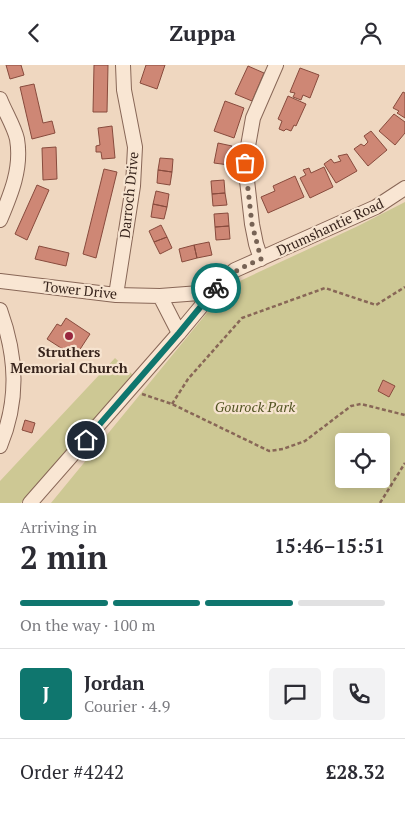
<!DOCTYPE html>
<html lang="en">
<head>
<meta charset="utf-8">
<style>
  body { margin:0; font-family:"PT Serif",serif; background:#f2f2f3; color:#2b2b33; height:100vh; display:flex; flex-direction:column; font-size:19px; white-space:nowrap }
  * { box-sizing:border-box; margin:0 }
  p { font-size:16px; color:#7c7c81 }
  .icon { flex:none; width:28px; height:28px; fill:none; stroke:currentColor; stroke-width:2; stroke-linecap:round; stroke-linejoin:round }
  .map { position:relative; height:438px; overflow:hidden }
  .drawer { display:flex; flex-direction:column; background:#fff; flex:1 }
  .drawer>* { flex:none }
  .tools { position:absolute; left:335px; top:368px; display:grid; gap:10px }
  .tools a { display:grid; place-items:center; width:55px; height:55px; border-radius:5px; background:#fff; box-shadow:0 2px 12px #0003; font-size:25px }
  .pin { position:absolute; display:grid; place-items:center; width:42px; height:42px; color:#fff; margin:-21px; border:2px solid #fff; border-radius:50%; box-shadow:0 1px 5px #0007 }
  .courier { position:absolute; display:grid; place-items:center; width:50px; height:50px; margin:-25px; border:4px solid #0f766e; border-radius:50%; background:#fff; color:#222; box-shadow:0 1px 6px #0007 }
  .overview em { font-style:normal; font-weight:800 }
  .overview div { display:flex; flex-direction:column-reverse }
  .overview { display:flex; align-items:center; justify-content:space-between; height:85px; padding:0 20px }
  h1 { font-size:32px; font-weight:800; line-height:38px }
  .bar { display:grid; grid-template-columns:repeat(4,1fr); gap:8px 5px; align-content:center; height:60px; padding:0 20px }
  .bar i { height:6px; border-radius:4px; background:#e1e1e2 }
  .bar .on { background:#0f766e }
  .bar p { grid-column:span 4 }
  .line { display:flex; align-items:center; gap:12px; padding:0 20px; border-top:1px solid #e1e1e2 }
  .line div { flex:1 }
  .round { display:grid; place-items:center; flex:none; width:52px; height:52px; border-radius:5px; background:#f2f2f3 }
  header { display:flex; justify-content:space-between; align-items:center; height:65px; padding:0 20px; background:#fff; font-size:22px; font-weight:800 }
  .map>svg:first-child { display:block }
</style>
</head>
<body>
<header><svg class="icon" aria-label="back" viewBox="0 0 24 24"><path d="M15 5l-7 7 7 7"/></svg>Zuppa<svg class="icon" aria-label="person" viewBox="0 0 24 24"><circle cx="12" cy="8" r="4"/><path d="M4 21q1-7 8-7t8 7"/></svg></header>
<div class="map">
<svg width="405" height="438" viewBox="0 0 405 438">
  <rect width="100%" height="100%" fill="#efd7c0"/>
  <path fill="#cdc894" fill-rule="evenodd" d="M 405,137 L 405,438 L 51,438 L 229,221 L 358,161 ZM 344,376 L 381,376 L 381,414 L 344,414 Z
    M 115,293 L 133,310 L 21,438 L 0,438 L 0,416 Z"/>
  <path fill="#ce8775" stroke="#884b3d" d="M 6,0 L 21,0 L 24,10 L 10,14 Z
    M 94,0 L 108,0 L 107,47 L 93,47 Z
    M 146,0 L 165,0 L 157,24 L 140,18 Z
    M 248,1 L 264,8 L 252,36 L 235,29 Z
    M 300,3 L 319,10 L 310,33 L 303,30 L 301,35 L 293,32 L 295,28 L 290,27 Z
    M 34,19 L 43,58 L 52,56 L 55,68 L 32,74 L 20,22 Z
    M 403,27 L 405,28 L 405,53 L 397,48 L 399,46 L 393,43 Z
    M 288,31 L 306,39 L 296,61 L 294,60 L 291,66 L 286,64 L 284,66 L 279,64 L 282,56 L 278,54 Z
    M 225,36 L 244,43 L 234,73 L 214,66 Z
    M 394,49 L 405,57 L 405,68 L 395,80 L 379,66 Z
    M 112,61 L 115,93 L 102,94 L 101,87 L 96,87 L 96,81 L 100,80 L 98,63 Z
    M 371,66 L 387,85 L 368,101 L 354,84 L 361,79 L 364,81 L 368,77 L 364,71 Z
    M 218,78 L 232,81 L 229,100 L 214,98 Z
    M 56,82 L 57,114 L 43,115 L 42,83 Z
    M 347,89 L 357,106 L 336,118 L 324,99 L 331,94 L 334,98 L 341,96 L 338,91 Z
    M 160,93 L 173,94 L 172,107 L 158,105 Z
    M 324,102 L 333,122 L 310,133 L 300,113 L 306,110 L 303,105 L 309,103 L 311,108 Z
    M 104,104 L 117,107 L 96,193 L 83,189 Z
    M 158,105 L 172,107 L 170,120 L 157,118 Z
    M 295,111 L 304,132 L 268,148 L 261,132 L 275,126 L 273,121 Z
    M 224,115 L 225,128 L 212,129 L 211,116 Z
    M 37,120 L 49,125 L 27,175 L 15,169 Z
    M 156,126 L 169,129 L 167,142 L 153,139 Z
    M 225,128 L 227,140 L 213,141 L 212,129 Z
    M 153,139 L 167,142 L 164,154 L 151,152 Z
    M 228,148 L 229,161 L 215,162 L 214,149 Z
    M 161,160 L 167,172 L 154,177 L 149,166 Z
    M 229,161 L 230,174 L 216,175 L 215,162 Z
    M 167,172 L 172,183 L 160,189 L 154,177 Z
    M 209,177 L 212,190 L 197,193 L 194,180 Z
    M 194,180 L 197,193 L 182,197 L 179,184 Z
    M 39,181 L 69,188 L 66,201 L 35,194 Z
    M 66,253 L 90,269 L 75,292 L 47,274 L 57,259 L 61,261 Z
    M 383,315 L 395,321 L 389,332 L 378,326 Z
    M 25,355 L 35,358 L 32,368 L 22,365 Z"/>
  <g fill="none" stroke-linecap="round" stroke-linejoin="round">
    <g stroke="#886757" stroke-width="16">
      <path id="minor" d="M 0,34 C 5,47 14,61 17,74 C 22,103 11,129 0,155
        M 261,194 L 256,179 L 252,159 L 245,98 L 253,53 L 276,0
        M 0,216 L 116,230 L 160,231 L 213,227
        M 116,230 L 133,121 L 135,82 L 124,25 L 123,0
        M 160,231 L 179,268
        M 0,245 C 17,292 19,335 0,381
        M 30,438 L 179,268 L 224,214 L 235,205 L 376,142 L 405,123"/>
    </g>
    <path stroke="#886757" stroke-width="2.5" stroke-dasharray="4 2.5" stroke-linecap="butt" d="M 142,329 L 172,339 L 269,386 L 283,384 L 305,376 L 351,341 L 361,339 L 405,350
      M 172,339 L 188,314 L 242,253 L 325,223 L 376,240 L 405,222
      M 380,438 L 405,398"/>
    <use href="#minor" stroke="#f9e6d3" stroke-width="14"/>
  </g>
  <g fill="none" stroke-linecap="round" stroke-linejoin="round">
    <path stroke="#776355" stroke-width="5" stroke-dasharray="0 9" d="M 216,223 C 229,208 243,202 261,194 L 252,159 L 245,98"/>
    <path stroke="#0f766e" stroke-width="6" d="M 86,375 L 179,268 L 216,223"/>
  </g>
  <circle fill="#98263e" stroke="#f6e3cf" stroke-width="2" cx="69" cy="271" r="5"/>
  <g text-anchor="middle" stroke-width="4.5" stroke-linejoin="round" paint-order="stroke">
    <g font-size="14" fill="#37241c" stroke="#f6e3cf">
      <text transform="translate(129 130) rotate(-84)" y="5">Darroch Drive</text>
      <text transform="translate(330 162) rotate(-25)" y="5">Drumshantie Road</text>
      <text transform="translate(80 225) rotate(6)" y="5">Tower Drive</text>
    </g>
    <g font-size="14" font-weight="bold" fill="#37241c" stroke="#f6e3cf">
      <text x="69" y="292">Struthers<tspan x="69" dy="16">Memorial Church</tspan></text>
    </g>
    <g font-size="14" font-style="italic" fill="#525422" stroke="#f6e3cf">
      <text x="255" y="347">Gourock Park</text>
    </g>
  </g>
</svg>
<div class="tools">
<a><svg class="icon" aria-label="locate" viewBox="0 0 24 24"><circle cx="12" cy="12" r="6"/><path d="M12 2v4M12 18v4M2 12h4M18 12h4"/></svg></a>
</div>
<div class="pin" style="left:245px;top:98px;background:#ea580c"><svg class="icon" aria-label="bag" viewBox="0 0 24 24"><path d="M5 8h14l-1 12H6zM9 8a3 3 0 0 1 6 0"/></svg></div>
<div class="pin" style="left:86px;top:375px;background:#1f2937"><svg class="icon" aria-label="home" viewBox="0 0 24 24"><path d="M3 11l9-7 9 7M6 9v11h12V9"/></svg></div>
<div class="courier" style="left:216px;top:223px"><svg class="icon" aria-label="bike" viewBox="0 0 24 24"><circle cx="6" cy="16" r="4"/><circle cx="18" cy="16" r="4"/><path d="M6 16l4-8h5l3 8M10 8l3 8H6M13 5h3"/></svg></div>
</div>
<section class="drawer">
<div class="overview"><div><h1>2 min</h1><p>Arriving in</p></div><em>15:46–15:51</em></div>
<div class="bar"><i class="on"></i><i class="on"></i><i class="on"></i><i></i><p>On the way · 100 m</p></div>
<div class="line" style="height:90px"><b class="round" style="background:#0f766e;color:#fff">J</b><div><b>Jordan</b><p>Courier · 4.9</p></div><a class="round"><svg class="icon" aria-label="chat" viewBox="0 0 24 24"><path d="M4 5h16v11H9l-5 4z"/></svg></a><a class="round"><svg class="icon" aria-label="phone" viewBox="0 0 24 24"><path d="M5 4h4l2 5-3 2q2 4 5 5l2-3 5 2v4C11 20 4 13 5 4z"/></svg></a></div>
<div class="line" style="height:65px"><div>Order #4242</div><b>£28.32</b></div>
</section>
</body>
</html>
